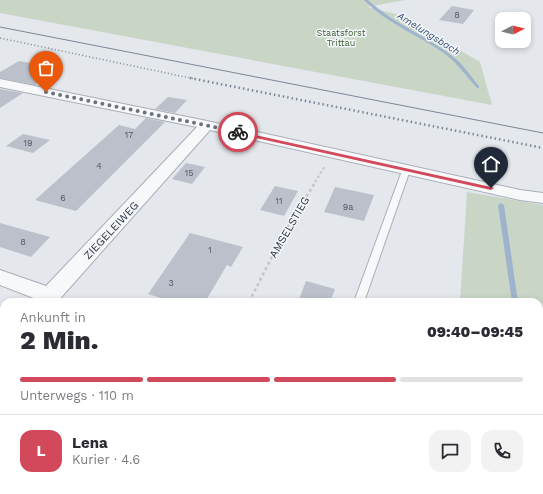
<!DOCTYPE html>
<html lang="de">
<head>
<meta charset="utf-8">
<style>
  body { margin:0; font-family:"Work Sans",sans-serif; background:#f2f2f3; color:#2b2b33; height:100vh; display:flex; flex-direction:column; font-size:15px; white-space:nowrap }
  * { box-sizing:border-box; margin:0 }
  p { font-size:13px; color:#7c7c81 }
  .icon { flex:none; width:22px; height:22px; fill:none; stroke:currentColor; stroke-width:2; stroke-linecap:round; stroke-linejoin:round }
  .map { position:relative; flex:1; overflow:hidden }
  .details { position:absolute; left:0px; top:298px; width:543px; height:196px; display:flex; flex-direction:column; background:#fff; border-radius:12px 12px 0 0; box-shadow:0 2px 6px #0003 }
  .details>* { flex:none }
  .needle { width:26px; rotate:83deg }
  .controls { position:absolute; left:495px; top:12px; display:grid; gap:8px }
  .controls a { display:grid; place-items:center; width:36px; height:36px; border-radius:8px; background:#fff; box-shadow:0 2px 6px #0003; font-size:20px }
  .pin { position:absolute; display:grid; place-items:center; width:34px; height:34px; color:#fff; margin:-41px -17px; border-radius:50% 50% 50% 0; rotate:-45deg; box-shadow:0 0 4px #0007 }
  .pin .icon { rotate:45deg }
  .courier { position:absolute; display:grid; place-items:center; width:40px; height:40px; margin:-20px; border:3px solid #d1495b; border-radius:50%; background:#fff; color:#222; box-shadow:0 1px 5px #0007 }
  .headline em { font-style:normal; font-weight:800 }
  .headline div { display:flex; flex-direction:column-reverse }
  .headline { display:flex; align-items:center; justify-content:space-between; height:68px; padding:0 20px }
  h1 { font-size:26px; font-weight:800; line-height:30px }
  .bar { display:grid; grid-template-columns:repeat(4,1fr); gap:6px 4px; align-content:center; height:48px; padding:0 20px }
  .bar i { height:5px; border-radius:3px; background:#e1e1e2 }
  .bar .selected { background:#d1495b }
  .bar p { grid-column:span 4 }
  .line { display:flex; align-items:center; gap:10px; padding:0 20px; border-top:1px solid #e1e1e2 }
  .line div { flex:1 }
  .round { display:grid; place-items:center; flex:none; width:42px; height:42px; border-radius:12px; background:#f2f2f3 }
  .map>svg:first-child { display:block }
</style>
</head>
<body>
<div class="map">
<svg width="543" height="494" viewBox="0 0 543 494">
  <rect width="100%" height="100%" fill="#e4e7ec"/>
  <path fill="#c9d6c5" d="M 0,0 L 405,0 L 367,7 L 400,15 L 480,62 L 492,105 L 0,13 Z
    M 467,192 L 543,205 L 543,494 L 446,494 L 446,490 L 539,490 L 539,302 L 460,302 Z
    M 94,490 L 167,490 L 166,494 L 117,494 Z"/>
  <g fill="none" stroke-linecap="round" stroke-linejoin="round">
    <path fill="#9fb4cc" fill-rule="evenodd" d="M 364,0 L 368,0 C 395,25 430,37 457,60 C 466,68 472,78 479,86 L 479,88 L 477,88 C 466,76 458,64 445,54 C 419,35 387,24 364,0 Z
      M 488,147 L 490,147 L 492,148 L 497,170 L 496,171 L 494,172 L 491,170 L 488,148 Z
      M 501,203 L 504,205 L 518,302 L 512,302 L 498,205 Z
      M 539,460 L 542,461 L 543,463 L 543,494 L 539,494 L 538,490 Z"/>
  </g>
  <path fill="#bbc0ca" d="M 452,6 L 474,10 L 463,24 L 439,20 Z
    M 19,61 L 60,68 L 35,85 L 0,78 L 0,72 Z
    M 0,89 L 23,93 L 0,108 Z
    M 168,97 L 187,100 L 175,113 L 155,109 Z
    M 146,118 L 165,122 L 76,211 L 35,200 L 119,125 L 135,129 Z
    M 23,134 L 50,140 L 33,153 L 6,146 Z
    M 186,163 L 205,167 L 192,184 L 172,179 Z
    M 275,186 L 298,191 L 284,216 L 260,210 Z
    M 335,187 L 374,195 L 364,221 L 324,212 Z
    M 0,223 L 50,237 L 31,257 L 0,247 Z
    M 190,233 L 243,247 L 231,267 L 227,265 L 205,302 L 173,302 L 148,294 Z
    M 306,281 L 335,289 L 330,302 L 298,302 Z"/>
  <g fill="none" stroke-linecap="round" stroke-linejoin="round">
    <g stroke="#a9aeb7" stroke-width="2">
      <path id="lane" d="M 403,168 L 409,168 L 410,170 L 364,302 L 354,302 Z"/>
    </g>
    <g stroke="#a9aeb7" stroke-width="2">
      <path id="street" d="M 0,79 L 207,121 L 520,190 L 543,193 L 543,203 L 520,200 L 210,130 L 57,302 L 44,302 L 0,285 L 0,270 L 46,286 L 197,127 L 0,87 Z"/>
    </g>
    <path stroke="#c2c5cb" stroke-width="2" stroke-dasharray="2.5 2.5" stroke-linecap="butt" d="M 315,182 L 325,166"/>
    <path stroke="#c2c5cb" stroke-width="2.5" stroke-dasharray="3 3" stroke-linecap="butt" d="M 249,302 L 284,233 L 316,181"/>
    <path stroke="#c2c5cb" stroke-width="3.5" stroke-dasharray="4 4" stroke-linecap="butt" d="M 174,494 L 175,490"/>
    <use href="#lane" fill="#f7f8fa" fill-rule="evenodd"/>
    <use href="#street" fill="#f7f8fa" fill-rule="evenodd"/>
    <path stroke="#7d8696" stroke-width="1" d="M 0,27 L 543,133"/>
    <path stroke="#7d8696" stroke-width="1.5" stroke-dasharray="1 2.5" stroke-linecap="butt" d="M 0,38 L 195,79"/>
    <path stroke="#7d8696" stroke-width="2.5" stroke-dasharray="1.5 3" stroke-linecap="butt" d="M 190,78 L 543,148"/>
  </g>
  <path fill="#d1495b" d="M 237,131 L 491,187 L 494,188 L 491,190 L 238,134 L 237,133 Z"/>
  <g fill="none" stroke-linecap="round" stroke-linejoin="round">
    <path stroke="#6c737f" stroke-width="4" stroke-dasharray="0 7.2" d="M 46,92 L 238,132"/>
  </g>
  <g text-anchor="middle" stroke-width="3" stroke-linejoin="round" paint-order="stroke">
    <g font-size="9" fill="#4f5766">
      <text x="457" y="18">8</text>
      <text x="129" y="138">17</text>
      <text x="28" y="146">19</text>
      <text x="99" y="169">4</text>
      <text x="189" y="176">15</text>
      <text x="63" y="201">6</text>
      <text x="279" y="204">11</text>
      <text x="348" y="210">9a</text>
      <text x="23" y="245">8</text>
      <text x="210" y="253">1</text>
      <text x="171" y="286">3</text>
    </g>
    <g font-size="9" fill="#3f6138" stroke="#f4f6f9">
      <text x="341" y="36">Staatsforst<tspan x="341" dy="10">Trittau</tspan></text>
    </g>
    <g font-size="10" font-style="italic" fill="#34527a" stroke="#f4f6f9">
      <text transform="translate(429 33) rotate(32)" y="4">Amelungsbach</text>
    </g>
    <g font-size="11" fill="#2b3445" stroke="#f4f6f9">
      <text transform="translate(289 227) rotate(-60)" y="4">AMSELSTIEG</text>
      <text transform="translate(111 230) rotate(-47)" y="4">ZIEGELEIWEG</text>
    </g>
  </g>
</svg>
<div class="controls">
<a><svg class="needle" viewBox="-14 -14 28 28"><path d="M0-13l5 13h-10z" fill="#e53935"/><path d="M0 13l5-13h-10z" fill="#7c7c81"/></svg></a>
</div>
<div class="pin" style="left:46px;top:92px;background:#ea580c"><svg class="icon" aria-label="bag" viewBox="0 0 24 24"><path d="M5 8h14l-1 12H6zM9 8a3 3 0 0 1 6 0"/></svg></div>
<div class="pin" style="left:491px;top:188px;background:#1f2937"><svg class="icon" aria-label="home" viewBox="0 0 24 24"><path d="M3 11l9-7 9 7M6 9v11h12V9"/></svg></div>
<div class="courier" style="left:238px;top:132px"><svg class="icon" aria-label="bike" viewBox="0 0 24 24"><circle cx="6" cy="16" r="4"/><circle cx="18" cy="16" r="4"/><path d="M6 16l4-8h5l3 8M10 8l3 8H6M13 5h3"/></svg></div>
<section class="details">
<div class="headline"><div><h1>2 Min.</h1><p>Ankunft in</p></div><em>09:40–09:45</em></div>
<div class="bar"><i class="selected"></i><i class="selected"></i><i class="selected"></i><i></i><p>Unterwegs · 110 m</p></div>
<div class="line" style="height:72px"><b class="round" style="background:#d1495b;color:#fff">L</b><div><b>Lena</b><p>Kurier · 4.6</p></div><a class="round"><svg class="icon" aria-label="chat" viewBox="0 0 24 24"><path d="M4 5h16v11H9l-5 4z"/></svg></a><a class="round"><svg class="icon" aria-label="phone" viewBox="0 0 24 24"><path d="M5 4h4l2 5-3 2q2 4 5 5l2-3 5 2v4C11 20 4 13 5 4z"/></svg></a></div>
</section>
</div>
</body>
</html>
